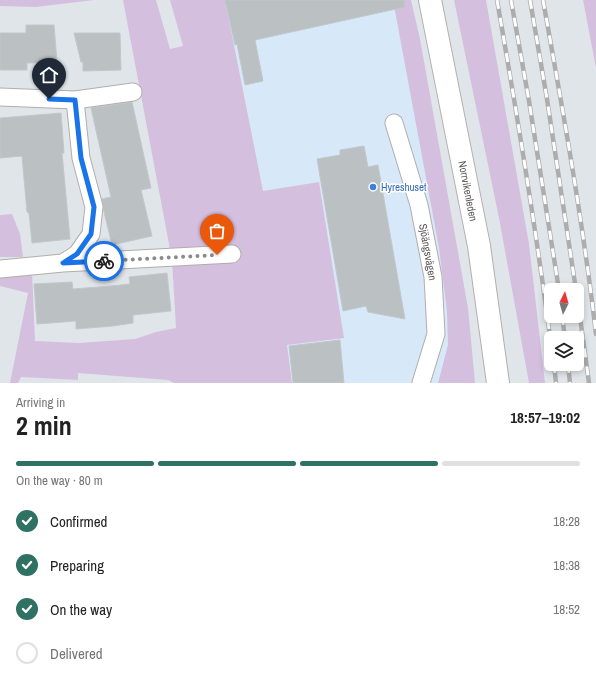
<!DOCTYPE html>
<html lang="en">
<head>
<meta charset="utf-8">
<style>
  body { margin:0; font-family:"Archivo Narrow",sans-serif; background:#f2f2f2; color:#222; height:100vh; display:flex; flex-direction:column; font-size:15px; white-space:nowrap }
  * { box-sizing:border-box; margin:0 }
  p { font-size:13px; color:#767676 }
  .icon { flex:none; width:22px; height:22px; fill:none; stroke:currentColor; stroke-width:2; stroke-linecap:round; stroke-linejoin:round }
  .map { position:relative; height:383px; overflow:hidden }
  .drawer { display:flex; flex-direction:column; background:#fff; flex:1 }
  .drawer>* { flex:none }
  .needle { width:26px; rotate:5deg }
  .controls { position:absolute; left:544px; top:283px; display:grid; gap:8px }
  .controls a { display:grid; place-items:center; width:40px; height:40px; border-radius:6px; background:#fff; box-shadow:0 2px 6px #0003; font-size:20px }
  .pin { position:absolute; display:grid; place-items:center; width:34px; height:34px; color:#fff; margin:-41px -17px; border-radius:50% 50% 50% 0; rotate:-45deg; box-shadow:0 0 4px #0007 }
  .pin .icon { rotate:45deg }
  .courier { position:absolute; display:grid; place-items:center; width:40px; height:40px; margin:-20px; border:3px solid #1a73e8; border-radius:50%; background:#fff; color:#222; box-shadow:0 1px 5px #0007 }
  .summary em { font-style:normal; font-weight:800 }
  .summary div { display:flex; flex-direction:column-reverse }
  .summary { display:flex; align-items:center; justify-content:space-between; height:68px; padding:0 16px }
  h1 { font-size:26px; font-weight:800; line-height:30px }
  .bar { display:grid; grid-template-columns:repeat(4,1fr); gap:6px 4px; align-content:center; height:48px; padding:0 16px }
  .bar i { height:5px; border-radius:3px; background:#e0e0e0 }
  .bar .selected { background:#2f7162 }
  .bar p { grid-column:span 4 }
  ol { padding:0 16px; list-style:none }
  li { display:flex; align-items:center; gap:12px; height:44px }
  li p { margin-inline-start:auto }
  li .icon { padding:4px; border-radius:50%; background:#2f7162; color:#fff; stroke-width:4 }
  li:last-child { color:#767676 }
  li i { width:22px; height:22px; border:2px solid #e0e0e0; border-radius:50% }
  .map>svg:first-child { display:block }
</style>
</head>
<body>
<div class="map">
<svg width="596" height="383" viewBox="0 0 596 383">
  <rect width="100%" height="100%" fill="#e0e5ea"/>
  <path fill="#d7e9f8" d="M 225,0 L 397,0 L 465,383 L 292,383 L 287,345 L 344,338 L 319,182 L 263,191 Z"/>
  <path fill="#d5bfdf" d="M 0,0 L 94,0 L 36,7 L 0,6 Z
    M 123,0 L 156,0 L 170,49 L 183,46 L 170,0 L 225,0 L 263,191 L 319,182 L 344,338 L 287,345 L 292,383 L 174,383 L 168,380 L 78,373 L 78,380 L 21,377 L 18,383 L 10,383 L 28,293 L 0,286 L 0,276 L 32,272 L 35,341 L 79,343 L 135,339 L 156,332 L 176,328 L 172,260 Z
    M 393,0 L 411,0 L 420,39 L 468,308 L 475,383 L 438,383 L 448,345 L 447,312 L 439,248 Z
    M 454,0 L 486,0 L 529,244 L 545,383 L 529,383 L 499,218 Z
    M 583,0 L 596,0 L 596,68 Z
    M 12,214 L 20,234 L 23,257 L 0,257 L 0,215 Z"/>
  <path fill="#bbc0c2" stroke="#c0c8ce" d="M 225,0 L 404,0 L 405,7 L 255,40 L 263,81 L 245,85 L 237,44 L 235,45 Z
    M 26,25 L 54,25 L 57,62 L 27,63 L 27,70 L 0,70 L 0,33 L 26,33 Z
    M 74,33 L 120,33 L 121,70 L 83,71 L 83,62 L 81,62 Z
    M 132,102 L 151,188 L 141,190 L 152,236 L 112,245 L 104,212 L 102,199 L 111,197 L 91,108 Z
    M 61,113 L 64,153 L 62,153 L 70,239 L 32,243 L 29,213 L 27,212 L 22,156 L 0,158 L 0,118 Z
    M 364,146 L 368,167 L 378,165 L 405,319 L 368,312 L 366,306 L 343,311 L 317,159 L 340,155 L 340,150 Z
    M 167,273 L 171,311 L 133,315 L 133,323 L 113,326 L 76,329 L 76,321 L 37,324 L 34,284 L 72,282 L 73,289 L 111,286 L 130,284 L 129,277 Z
    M 340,340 L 344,383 L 293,383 L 289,346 Z"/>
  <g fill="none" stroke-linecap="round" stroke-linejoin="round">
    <g stroke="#b1aeac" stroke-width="19">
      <path id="minor" d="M 0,97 L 75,100 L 133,92
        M 394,123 L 419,205 L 433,277 L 436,334 L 421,383
        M 63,263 L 77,254 L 91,234 L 94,207 L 81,158 L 75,100
        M 0,269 L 63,263 L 232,254"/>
    </g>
    <g stroke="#b4afad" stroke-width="24">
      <path id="secondary" d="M 430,0 L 479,246 L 498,383"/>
    </g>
    <use href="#minor" stroke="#fff" stroke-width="17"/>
    <use href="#secondary" stroke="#fff" stroke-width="22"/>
    <g stroke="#aeadad" stroke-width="4.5">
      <path id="rail" d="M 497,0 C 517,114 536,229 551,344
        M 511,0 L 529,101 L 559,290
        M 530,0 L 547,99 L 576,290
        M 543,0 C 563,111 583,222 596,334
        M 577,295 L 589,383
        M 562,316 L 565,338
        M 554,364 L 556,383
        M 568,364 L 570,383"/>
    </g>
    <use href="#rail" stroke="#fff" stroke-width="3" stroke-dasharray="9" stroke-linecap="butt"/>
  </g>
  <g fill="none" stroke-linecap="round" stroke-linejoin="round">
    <path stroke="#8c8b8c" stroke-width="4" stroke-dasharray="0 7.2" d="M 104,261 L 217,255"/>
    <path stroke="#1a73e8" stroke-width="5" d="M 49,99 L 75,100 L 81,158 L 94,207 L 91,234 L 77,254 L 63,263 L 104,261"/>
  </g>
  <circle fill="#3f7fe0" stroke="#fff" stroke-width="1.5" cx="373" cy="187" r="4"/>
  <g text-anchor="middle" stroke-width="3" stroke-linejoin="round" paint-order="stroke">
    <g font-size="11" fill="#366cbe" stroke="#fff" text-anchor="start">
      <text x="381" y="191">Hyreshuset</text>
    </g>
    <g font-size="11" fill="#5f5a59" stroke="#fff">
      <text transform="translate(468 191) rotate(79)" y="4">Norrvikenleden</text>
      <text transform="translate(428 252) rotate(80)" y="4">Sjöängsvägen</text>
    </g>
  </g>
</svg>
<div class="controls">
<a><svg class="needle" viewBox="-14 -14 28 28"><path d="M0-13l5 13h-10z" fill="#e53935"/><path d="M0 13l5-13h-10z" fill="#767676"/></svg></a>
<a><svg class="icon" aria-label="layers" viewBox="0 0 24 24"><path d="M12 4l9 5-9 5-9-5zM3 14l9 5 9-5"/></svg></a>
</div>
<div class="pin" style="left:217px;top:255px;background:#ea580c"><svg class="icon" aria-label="bag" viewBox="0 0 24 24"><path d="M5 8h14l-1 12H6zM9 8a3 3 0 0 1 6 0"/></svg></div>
<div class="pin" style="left:49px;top:99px;background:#1f2937"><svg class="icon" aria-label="home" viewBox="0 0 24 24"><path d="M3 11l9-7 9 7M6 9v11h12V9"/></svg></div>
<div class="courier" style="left:104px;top:261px"><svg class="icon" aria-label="bike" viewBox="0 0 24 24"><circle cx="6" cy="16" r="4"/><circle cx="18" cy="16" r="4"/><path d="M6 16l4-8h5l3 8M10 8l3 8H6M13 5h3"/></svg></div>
</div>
<section class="drawer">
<div class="summary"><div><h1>2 min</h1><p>Arriving in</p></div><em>18:57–19:02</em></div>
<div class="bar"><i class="selected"></i><i class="selected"></i><i class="selected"></i><i></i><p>On the way · 80 m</p></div>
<ol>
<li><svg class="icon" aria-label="check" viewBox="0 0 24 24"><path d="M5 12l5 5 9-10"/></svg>Confirmed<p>18:28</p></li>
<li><svg class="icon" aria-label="check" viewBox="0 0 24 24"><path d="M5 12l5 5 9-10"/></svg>Preparing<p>18:38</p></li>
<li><svg class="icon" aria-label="check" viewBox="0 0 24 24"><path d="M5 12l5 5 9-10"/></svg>On the way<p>18:52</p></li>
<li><i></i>Delivered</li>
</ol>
</section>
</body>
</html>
